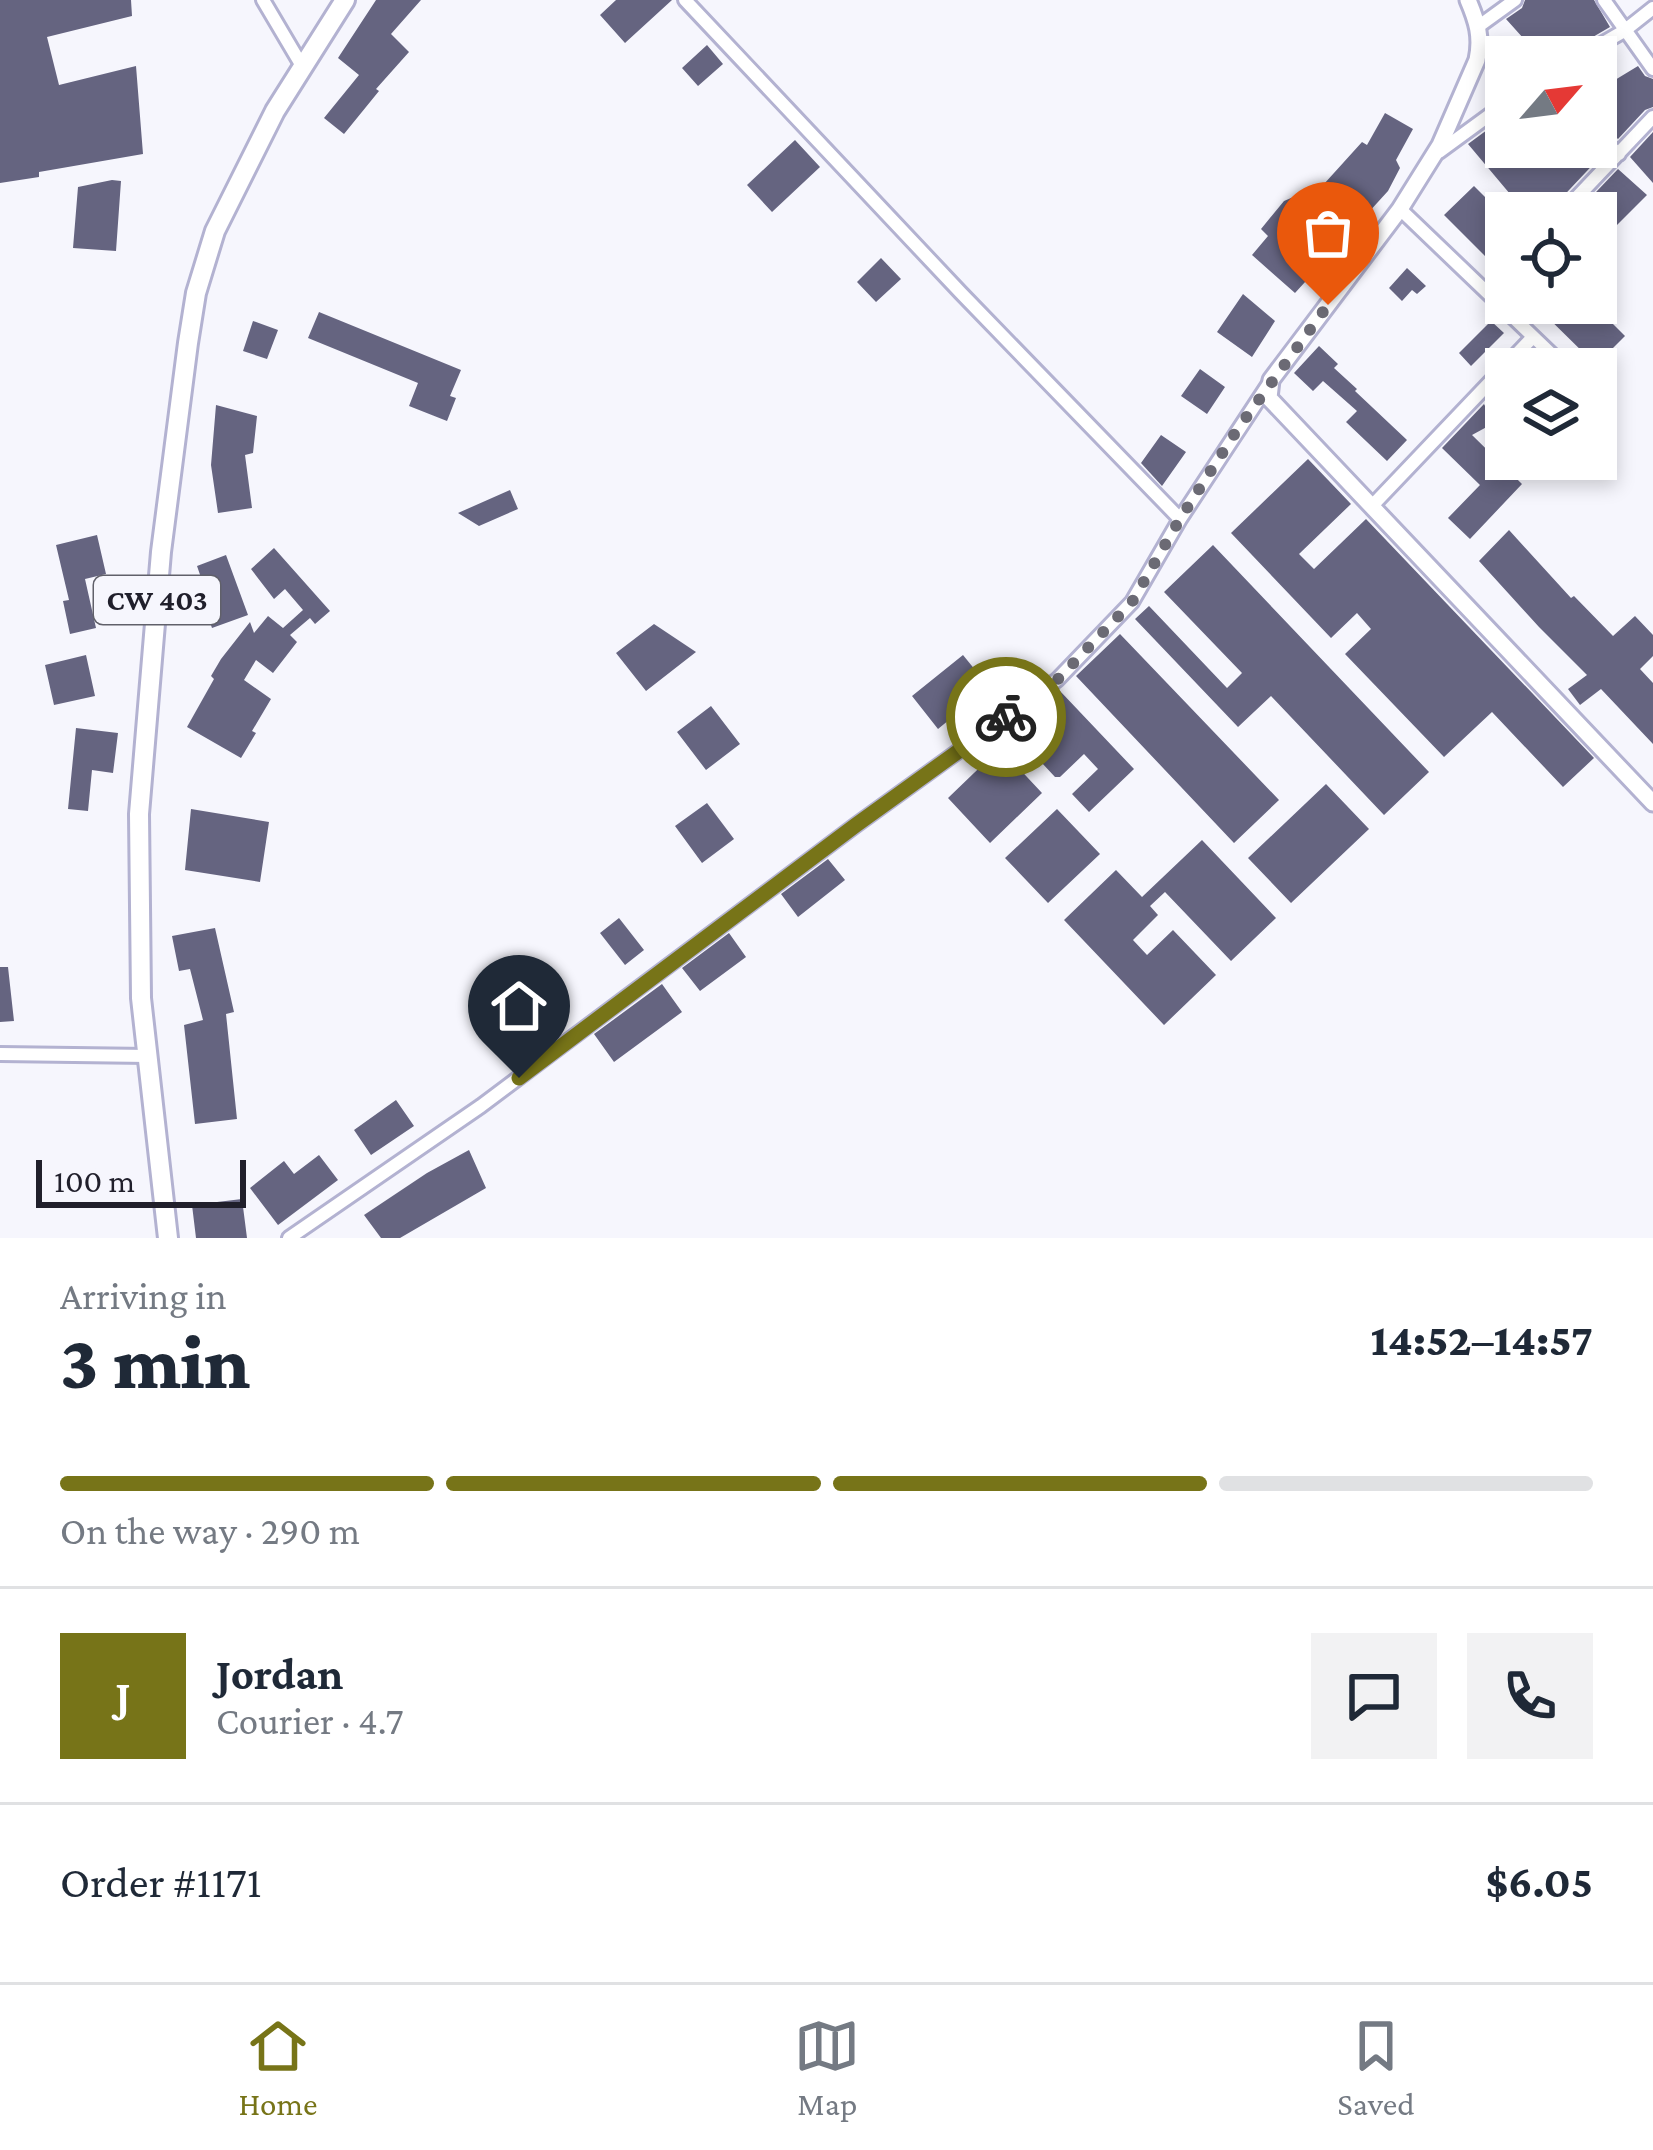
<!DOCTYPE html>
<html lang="en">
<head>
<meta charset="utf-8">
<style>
  body { margin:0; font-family:"Crimson Pro",serif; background:#f2f2f3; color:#1f2937; height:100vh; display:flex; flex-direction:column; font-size:45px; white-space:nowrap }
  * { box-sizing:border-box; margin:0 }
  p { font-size:39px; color:#747a83 }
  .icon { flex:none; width:66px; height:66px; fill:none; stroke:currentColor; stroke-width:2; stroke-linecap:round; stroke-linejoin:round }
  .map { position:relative; height:1238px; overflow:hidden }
  .details { display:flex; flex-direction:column; background:#fff; flex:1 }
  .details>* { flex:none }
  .needle { width:78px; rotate:62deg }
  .buttons { position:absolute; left:1485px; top:36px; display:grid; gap:24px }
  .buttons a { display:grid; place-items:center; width:132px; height:132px; border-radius:0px; background:#fff; box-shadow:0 6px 18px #0003; font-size:60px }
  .scale { position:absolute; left:36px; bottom:30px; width:210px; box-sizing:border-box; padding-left:12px; border:6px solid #201f2b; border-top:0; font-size:33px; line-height:42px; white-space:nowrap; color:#201f2b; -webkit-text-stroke:9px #f6f6fd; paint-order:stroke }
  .pin { position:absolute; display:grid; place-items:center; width:102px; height:102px; color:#fff; margin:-123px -51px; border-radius:50% 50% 50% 0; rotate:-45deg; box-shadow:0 0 12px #0007 }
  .pin .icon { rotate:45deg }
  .courier { position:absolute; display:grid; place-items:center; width:120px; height:120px; margin:-60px; border:9px solid #777418; border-radius:50%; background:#fff; color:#222; box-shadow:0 3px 15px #0007 }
  .summary em { font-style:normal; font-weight:800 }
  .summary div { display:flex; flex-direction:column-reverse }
  .summary { display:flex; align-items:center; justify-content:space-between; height:204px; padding:0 60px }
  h1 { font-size:78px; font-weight:800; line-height:90px }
  .bar { display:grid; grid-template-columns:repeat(4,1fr); gap:18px 12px; align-content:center; height:144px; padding:0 60px }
  .bar i { height:15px; border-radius:9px; background:#e0e1e3 }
  .bar .current { background:#777418 }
  .bar p { grid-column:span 4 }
  .line { display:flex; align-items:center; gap:30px; padding:0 60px; border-top:3px solid #e0e1e3 }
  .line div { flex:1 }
  .round { display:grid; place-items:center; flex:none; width:126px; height:126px; border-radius:0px; background:#f2f2f3 }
  .tabs { display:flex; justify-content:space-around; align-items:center; height:168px; border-top:3px solid #e0e1e3; background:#fff; font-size:33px; color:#747a83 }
  .tabs a { display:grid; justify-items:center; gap:6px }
  .tabs .current { color:#777418 }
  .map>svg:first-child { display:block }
</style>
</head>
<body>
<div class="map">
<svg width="1653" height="1238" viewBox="0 0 1653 1238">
  <rect width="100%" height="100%" fill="#f6f6fd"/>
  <path fill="#656480" d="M 0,0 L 131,0 L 132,16 L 47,37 L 59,85 L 136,66 L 143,154 L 39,172 L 39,177 L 0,183 Z
    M 376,0 L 421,0 L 391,34 L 409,52 L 376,89 L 379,91 L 344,134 L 324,118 L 359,75 L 338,58 Z
    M 616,0 L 672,0 L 625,43 L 600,15 Z
    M 1525,0 L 1594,0 L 1610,27 L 1574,48 L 1569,57 L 1540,57 L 1506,19 L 1522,8 Z
    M 707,45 L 723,64 L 698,86 L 682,68 Z
    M 1638,66 L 1645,76 L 1653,79 L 1653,107 L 1645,110 L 1618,139 L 1596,119 L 1596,69 L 1610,83 Z
    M 1385,113 L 1413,129 L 1396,160 L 1400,168 L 1388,191 L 1295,293 L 1252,255 L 1268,236 L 1261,229 L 1284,201 L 1324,184 L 1362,142 L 1367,145 Z
    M 1506,116 L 1506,147 L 1592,147 L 1602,155 L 1554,206 L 1552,213 L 1526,213 L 1468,144 Z
    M 1653,132 L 1653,183 L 1630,157 Z
    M 795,140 L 820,167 L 772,212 L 747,185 Z
    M 1618,169 L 1647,195 L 1596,246 L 1596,213 L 1576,213 Z
    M 112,180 L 121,181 L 116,251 L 73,248 L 78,187 Z
    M 1474,186 L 1506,218 L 1506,253 L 1494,265 L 1444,215 Z
    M 881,258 L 901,279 L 876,302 L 857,282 Z
    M 1407,268 L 1426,286 L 1417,294 L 1412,290 L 1402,301 L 1389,288 Z
    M 1243,294 L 1275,321 L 1252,357 L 1217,332 Z
    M 1533,303 L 1592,303 L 1625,336 L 1596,365 Z
    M 319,312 L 461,370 L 450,396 L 456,398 L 447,421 L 409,406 L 418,383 L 308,338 Z
    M 253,321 L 278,330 L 267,359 L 243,351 Z
    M 1491,321 L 1504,333 L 1471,366 L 1459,353 Z
    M 1319,346 L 1338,364 L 1334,368 L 1357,389 L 1355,391 L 1407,440 L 1387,461 L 1346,422 L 1357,411 L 1323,381 L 1313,391 L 1294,373 Z
    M 1200,369 L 1225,387 L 1207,414 L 1181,396 Z
    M 1484,404 L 1494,423 L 1472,435 L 1522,484 L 1470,539 L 1448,518 L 1480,485 L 1442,448 Z
    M 216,405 L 257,416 L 253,453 L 245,455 L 252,508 L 218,513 L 211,465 Z
    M 1161,435 L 1186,452 L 1162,486 L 1141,463 Z
    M 1308,459 L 1351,504 L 1299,554 L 1314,569 L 1366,519 L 1594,758 L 1563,787 L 1492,712 L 1444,757 L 1345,654 L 1371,629 L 1357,613 L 1331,638 L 1231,533 Z
    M 510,490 L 518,509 L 479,526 L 458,513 Z
    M 1509,530 L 1571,598 L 1574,596 L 1613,636 L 1635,616 L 1653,635 L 1653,656 L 1640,669 L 1653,683 L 1653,744 L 1601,689 L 1580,705 L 1568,689 L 1587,675 L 1539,627 L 1479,561 Z
    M 97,535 L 106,574 L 85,579 L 96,628 L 70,634 L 63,601 L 69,600 L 56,545 Z
    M 1213,545 L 1429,772 L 1384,815 L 1271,696 L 1238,727 L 1135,619 L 1149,606 L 1227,688 L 1242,673 L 1164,592 Z
    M 274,548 L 330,611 L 315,624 L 310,618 L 290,635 L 297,642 L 273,673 L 256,660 L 244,680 L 271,699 L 252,731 L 256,733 L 241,758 L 187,727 L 214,679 L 211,676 L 221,659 L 250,622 L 254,633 L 268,616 L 283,628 L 303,610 L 285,589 L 274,599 L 251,569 Z
    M 226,555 L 248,615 L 212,628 L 201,597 L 207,595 L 197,566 Z
    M 654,624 L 696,652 L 646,691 L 616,653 Z
    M 1120,634 L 1279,800 L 1234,843 L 1076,676 Z
    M 86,655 L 95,696 L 54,705 L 45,665 Z
    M 963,655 L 989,687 L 938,729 L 912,696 Z
    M 1060,691 L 1134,769 L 1089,812 L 1072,794 L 1098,769 L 1084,754 L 1060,777 L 1055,777 L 1015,734 Z
    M 711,706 L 740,744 L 706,770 L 677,732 Z
    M 76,728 L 118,733 L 113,773 L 92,770 L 88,811 L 68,809 Z
    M 1000,748 L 1042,793 L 990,843 L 948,798 Z
    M 1326,784 L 1369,829 L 1291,903 L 1248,858 Z
    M 707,803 L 734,839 L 702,863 L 675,826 Z
    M 191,809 L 269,822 L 260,882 L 185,870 Z
    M 1057,809 L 1100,854 L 1048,903 L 1005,858 Z
    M 1202,840 L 1276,918 L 1231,961 L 1165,892 L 1150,906 L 1158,915 L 1133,940 L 1147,955 L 1173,930 L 1216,975 L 1164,1025 L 1064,920 L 1116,870 L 1142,897 Z
    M 828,859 L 845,880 L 798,917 L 781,894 Z
    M 619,918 L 644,950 L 625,965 L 600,933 Z
    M 215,928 L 234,1012 L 226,1014 L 237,1119 L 195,1124 L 184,1025 L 203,1020 L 190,969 L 179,971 L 172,936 Z
    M 729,933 L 746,957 L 700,991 L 682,968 Z
    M 0,967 L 8,967 L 14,1021 L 0,1022 Z
    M 542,974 L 564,1008 L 543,1021 L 521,987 Z
    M 662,984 L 682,1012 L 614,1062 L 594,1034 Z
    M 396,1100 L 414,1126 L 371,1155 L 354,1130 Z
    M 469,1150 L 486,1188 L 400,1238 L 381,1238 L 364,1215 L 427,1173 Z
    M 319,1155 L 338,1180 L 278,1225 L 250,1188 L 284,1161 L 294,1174 Z
    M 242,1199 L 247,1238 L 196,1238 L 192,1205 Z"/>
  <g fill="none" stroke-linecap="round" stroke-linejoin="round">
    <g stroke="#b3b2d1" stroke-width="18">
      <path id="minor" d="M 263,0 L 302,66
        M 685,0 L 961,293 L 1180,519 L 1270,382
        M 1604,0 L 1653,69
        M 1479,26 L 1515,0
        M 1579,57 L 1624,31 L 1653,8
        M 1596,135 L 1619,154
        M 1439,152 L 1506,103
        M 1400,209 L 1567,369
        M 1562,213 L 1653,117
        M 1488,291 L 1506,272
        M 1596,395 L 1607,406
        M 1372,506 L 1532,338
        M 0,1054 L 148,1056
        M 289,1238 L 481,1106 L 856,825 L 1057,680 L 1132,602 L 1180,519"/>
    </g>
    <g stroke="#b3b2d1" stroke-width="21">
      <path id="tertiary" d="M 1468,0 C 1477,21 1482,37 1477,60 L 1440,145 L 1400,209 L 1271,380 L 1269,398 L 1653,803"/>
    </g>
    <g stroke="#b3b2d1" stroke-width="24">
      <path id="primary" d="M 168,1238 L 141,998 L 139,814 L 161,552 L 188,343 L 196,293 L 215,231 L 275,111 L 345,0"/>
    </g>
    <use href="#minor" stroke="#fff" stroke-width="12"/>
    <use href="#tertiary" stroke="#fff" stroke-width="15"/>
    <use href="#primary" stroke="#fff" stroke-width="18"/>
  </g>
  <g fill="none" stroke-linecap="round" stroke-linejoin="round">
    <path stroke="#6b6a74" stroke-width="12" stroke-dasharray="0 21.6" d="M 1006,717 L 1057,680 L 1132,602 L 1180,519 L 1237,430 L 1328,305"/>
    <path stroke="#777418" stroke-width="15" d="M 519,1078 L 856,825 L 1006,717"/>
  </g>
  <g text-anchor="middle" stroke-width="12" stroke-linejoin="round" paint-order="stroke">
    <rect fill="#f6f6fd" stroke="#60606a" stroke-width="3" x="94" y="576" width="126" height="48" rx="9"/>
    <g font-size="30" font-weight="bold" fill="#201f2b">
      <text x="157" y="610">CW 403</text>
    </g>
  </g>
</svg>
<div class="buttons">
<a><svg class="needle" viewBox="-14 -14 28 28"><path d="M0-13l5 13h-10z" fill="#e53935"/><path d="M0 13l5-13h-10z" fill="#747a83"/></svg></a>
<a><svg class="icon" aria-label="locate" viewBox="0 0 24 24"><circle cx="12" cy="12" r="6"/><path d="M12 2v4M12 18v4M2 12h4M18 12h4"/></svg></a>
<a><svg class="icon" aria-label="layers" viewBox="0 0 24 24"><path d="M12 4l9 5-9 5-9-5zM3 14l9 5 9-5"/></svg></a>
</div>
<div class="scale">100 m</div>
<div class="pin" style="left:1328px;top:305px;background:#ea580c"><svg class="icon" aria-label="bag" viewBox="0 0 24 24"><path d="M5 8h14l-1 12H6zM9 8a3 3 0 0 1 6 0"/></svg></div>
<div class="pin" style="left:519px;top:1078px;background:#1f2937"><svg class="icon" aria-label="home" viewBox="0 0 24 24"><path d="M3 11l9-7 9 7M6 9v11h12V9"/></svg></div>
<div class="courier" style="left:1006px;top:717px"><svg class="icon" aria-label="bike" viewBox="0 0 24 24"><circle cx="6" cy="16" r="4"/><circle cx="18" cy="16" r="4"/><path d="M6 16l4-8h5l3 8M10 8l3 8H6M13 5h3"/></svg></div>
</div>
<section class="details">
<div class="summary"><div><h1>3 min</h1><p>Arriving in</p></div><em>14:52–14:57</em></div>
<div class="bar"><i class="current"></i><i class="current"></i><i class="current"></i><i></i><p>On the way · 290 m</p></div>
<div class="line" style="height:216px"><b class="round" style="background:#777418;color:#fff">J</b><div><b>Jordan</b><p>Courier · 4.7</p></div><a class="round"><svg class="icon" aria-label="chat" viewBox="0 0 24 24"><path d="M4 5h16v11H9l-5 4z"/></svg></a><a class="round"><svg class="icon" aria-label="phone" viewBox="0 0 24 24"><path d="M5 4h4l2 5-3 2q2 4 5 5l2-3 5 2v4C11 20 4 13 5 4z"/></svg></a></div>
<div class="line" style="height:156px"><div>Order #1171</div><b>$6.05</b></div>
</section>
<nav class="tabs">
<a class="current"><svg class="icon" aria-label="home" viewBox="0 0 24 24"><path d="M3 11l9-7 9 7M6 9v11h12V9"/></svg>Home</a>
<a><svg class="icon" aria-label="map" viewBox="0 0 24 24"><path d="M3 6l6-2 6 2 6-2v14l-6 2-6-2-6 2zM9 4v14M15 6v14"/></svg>Map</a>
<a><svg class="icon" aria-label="saved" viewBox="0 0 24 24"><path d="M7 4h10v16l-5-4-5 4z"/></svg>Saved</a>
</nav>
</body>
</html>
